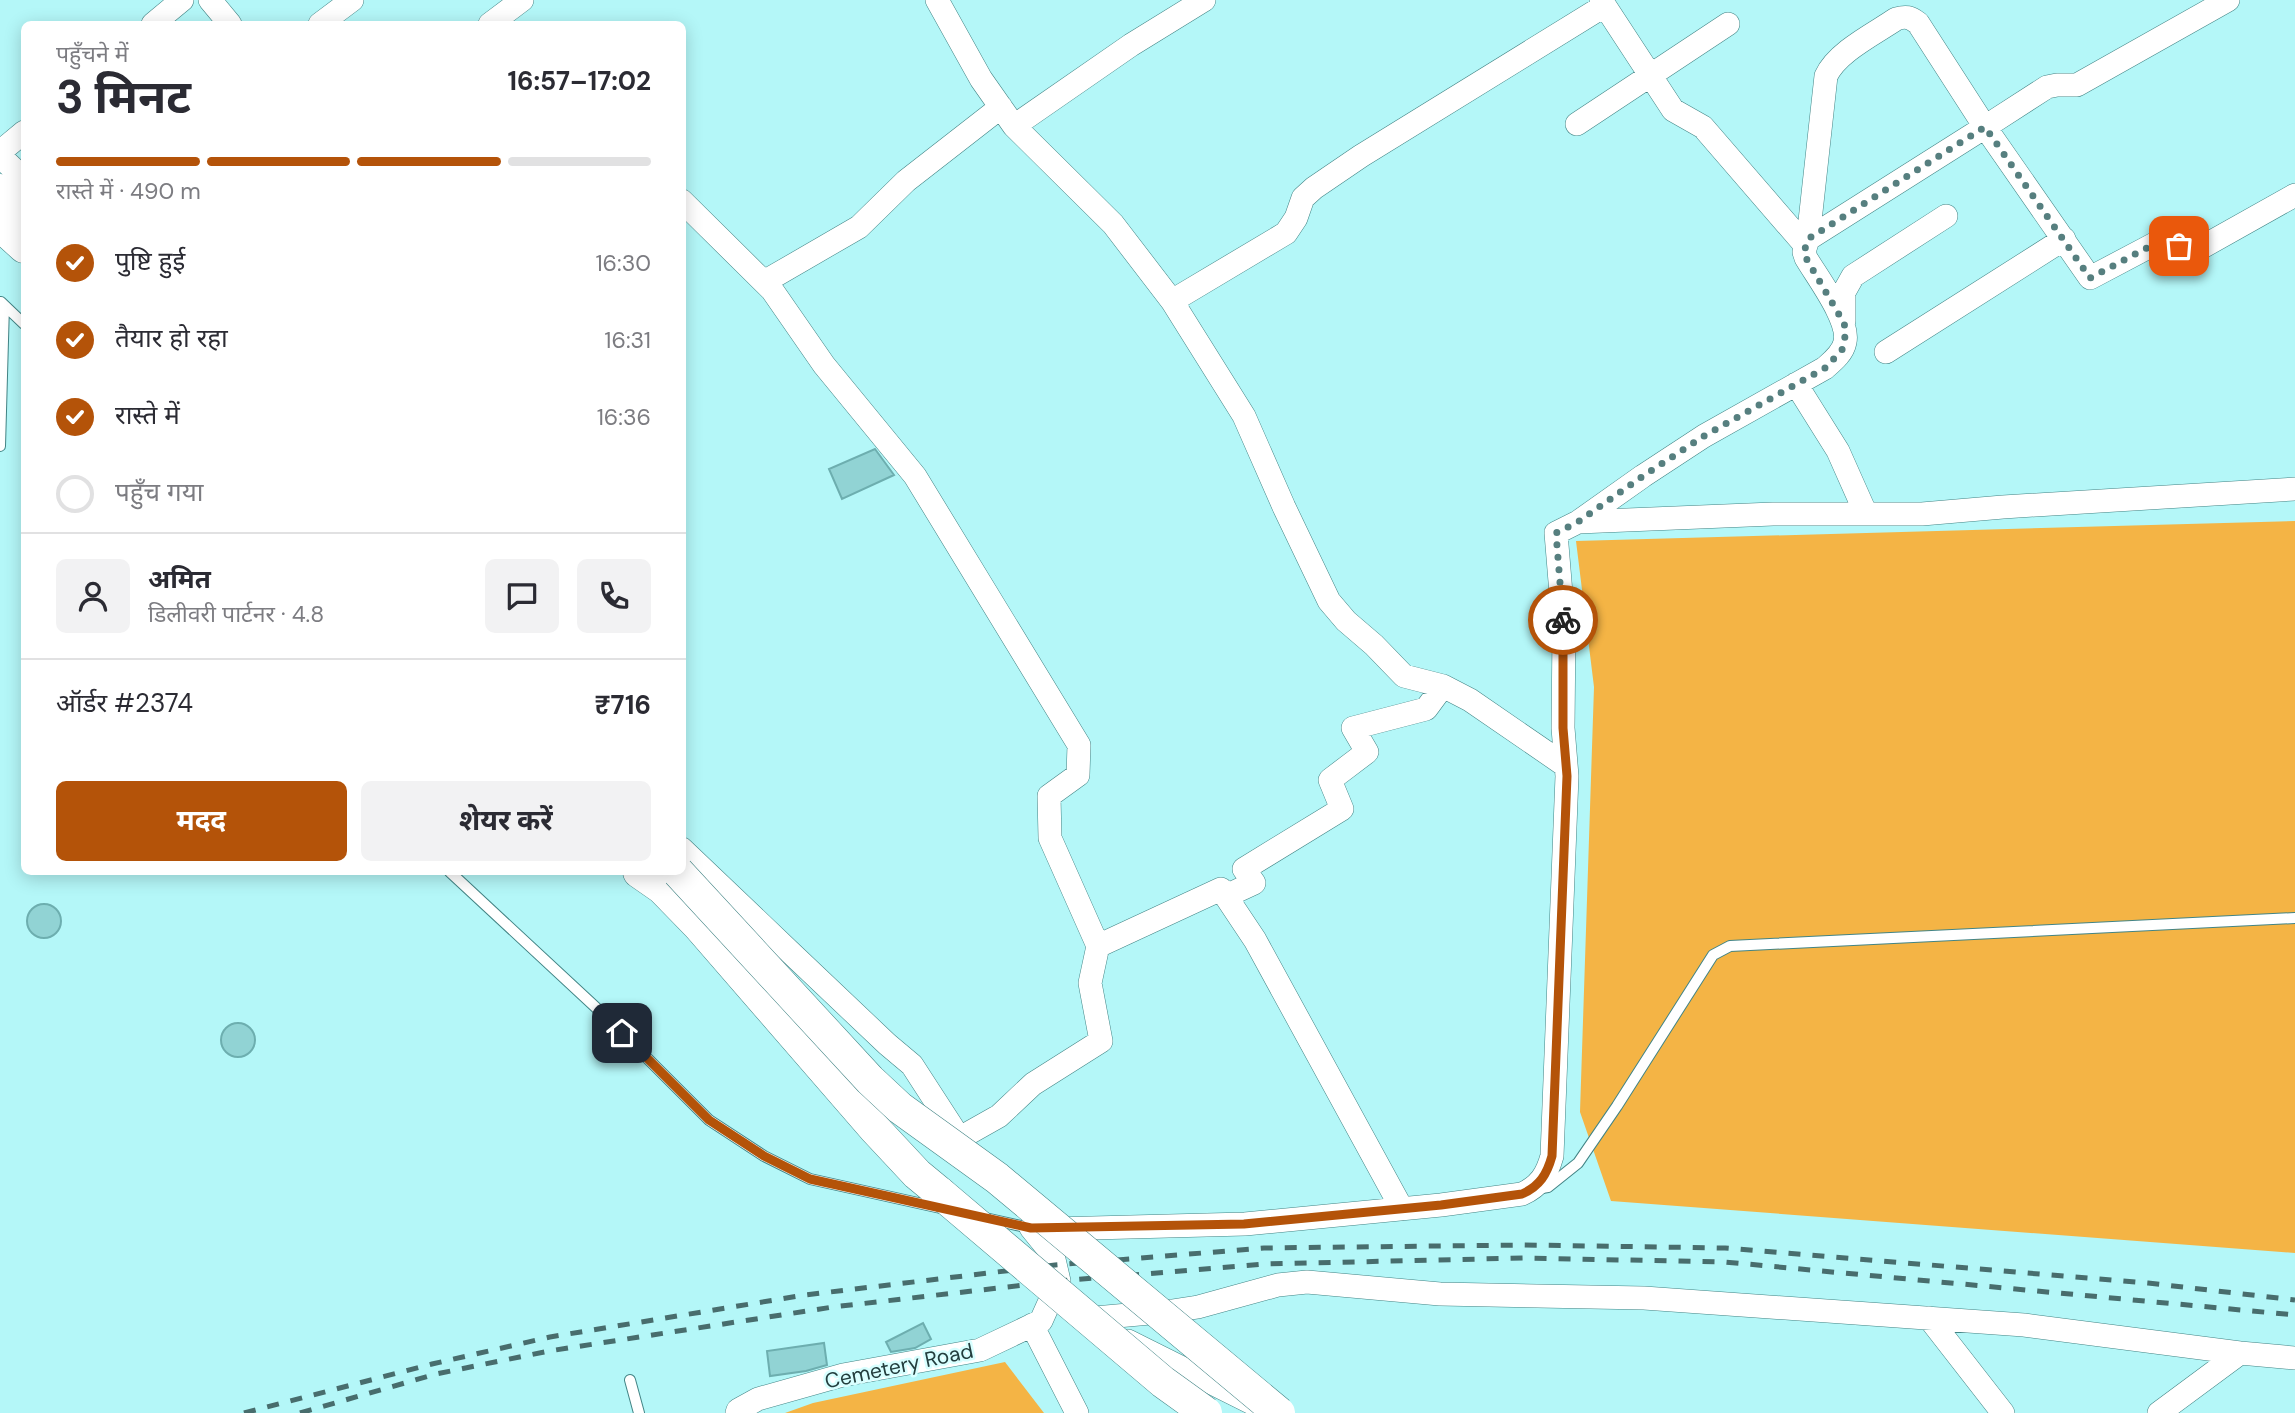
<!DOCTYPE html>
<html lang="hi">
<head>
<meta charset="utf-8">
<style>
  body { margin:0; font-family:"DM Sans","Noto Sans Devanagari",sans-serif; background:#f2f2f3; color:#2b2b33; height:100vh; display:flex; flex-direction:column; font-size:26px; white-space:nowrap }
  * { box-sizing:border-box; margin:0 }
  p { font-size:23px; color:#7c7c81 }
  .icon { flex:none; width:38px; height:38px; fill:none; stroke:currentColor; stroke-width:2; stroke-linecap:round; stroke-linejoin:round }
  .map { position:relative; flex:1; overflow:hidden }
  .sheet { position:absolute; left:21px; top:21px; width:665px; height:854px; display:flex; flex-direction:column; background:#fff; border-radius:10px; box-shadow:0 4px 18px #0003 }
  .sheet>* { flex:none }
  .pin { position:absolute; display:grid; place-items:center; width:60px; height:60px; color:#fff; margin:-30px; border-radius:14px; box-shadow:0 4px 10px #0006 }
  .courier { position:absolute; display:grid; place-items:center; width:70px; height:70px; margin:-35px; border:5px solid #b45309; border-radius:50%; background:#fff; color:#222; box-shadow:0 2px 9px #0007 }
  .headline em { font-style:normal; font-weight:700 }
  .headline div { display:flex; flex-direction:column-reverse }
  .headline { display:flex; align-items:center; justify-content:space-between; height:119px; padding:0 35px }
  h1 { font-size:46px; font-weight:700; line-height:52px }
  .bar { display:grid; grid-template-columns:repeat(4,1fr); gap:10px 7px; align-content:center; height:84px; padding:0 35px }
  .bar i { height:9px; border-radius:5px; background:#e1e1e2 }
  .bar .on { background:#b45309 }
  .bar p { grid-column:span 4 }
  .line { display:flex; align-items:center; gap:18px; padding:0 35px; border-top:2px solid #e1e1e2 }
  .line div { flex:1 }
  .round { display:grid; place-items:center; flex:none; width:74px; height:74px; border-radius:10px; background:#f2f2f3 }
  ol { padding:0 35px; list-style:none }
  li { display:flex; align-items:center; gap:21px; height:77px }
  li p { margin-inline-start:auto }
  li .icon { padding:7px; border-radius:50%; background:#b45309; color:#fff; stroke-width:4 }
  li:last-child { color:#7c7c81 }
  li i { width:38px; height:38px; border:4px solid #e1e1e2; border-radius:50% }
  .action { display:flex; gap:14px; margin-top:auto; padding:14px 35px }
  .action a { flex:1; height:80px; border-radius:10px; background:#b45309; color:#fff; font-size:28px; font-weight:700; line-height:80px; text-align:center }
  .action a+a { background:#f2f2f3; color:#2b2b33 }
  .map>svg:first-child { display:block }
</style>
</head>
<body>
<div class="map">
<svg width="2295" height="1413" viewBox="0 0 2295 1413">
  <rect width="100%" height="100%" fill="#b4f7f8"/>
  <path fill="#f4b445" d="M 2295,521 L 2295,1253 L 1611,1201 L 1580,1112 L 1594,687 L 1576,541 Z
    M 1005,1362 L 1044,1413 L 785,1413 L 813,1403 Z"/>
  <path fill="#91d3d4" stroke="#6daeaf" stroke-width="2" d="M 875,449 L 894,475 L 842,499 L 829,469 Z
    M27 921a17 17 0 1 1 34 0a17 17 0 1 1-34 0Z
    M221 1040a17 17 0 1 1 34 0a17 17 0 1 1-34 0Z
    M 923,1323 L 931,1339 L 915,1348 L 891,1352 L 886,1342 Z
    M 824,1343 L 827,1365 L 806,1371 L 770,1376 L 767,1351 Z"/>
  <g fill="none" stroke-linecap="round" stroke-linejoin="round">
    <g stroke="#428485" stroke-width="12">
      <path id="lane" d="M 1,302 L 24,324
        M 0,446 L 4,305
        M 450,872 L 605,1016 L 709,1120 L 764,1156 L 810,1179 L 945,1209
        M 1542,1188 L 1548,1187 L 1578,1163 L 1617,1106 L 1713,955 L 1730,946 L 2295,918
        M 985,1218 L 1034,1229
        M 630,1380 L 639,1413"/>
    </g>
    <g stroke="#428485" stroke-width="24">
      <path id="street" d="M 210,0 L 230,24
        M 937,0 L 981,79 L 1014,126 L 1113,224 L 1172,301 L 1244,416 L 1284,507 L 1329,601 L 1346,621 L 1374,645 L 1404,676 L 1443,686 L 1470,700 L 1566,766
        M 1601,0 L 1673,110 L 1703,127 L 1805,245
        M 153,24 L 182,0
        M 320,24 L 352,0
        M 490,24 L 522,0
        M 1577,124 L 1728,24
        M 1014,126 L 1131,45 L 1204,0
        M 0,152 L 24,132
        M 0,156 L 24,179
        M 682,201 L 772,290 L 824,365 L 915,476 L 1079,745 L 1078,775 L 1049,796 L 1050,838 L 1098,946 L 1090,983 L 1101,1041 L 1033,1084 L 999,1116 L 960,1138
        M 1808,239 L 1826,76 C 1837,52 1874,34 1896,19 C 1906,16 1910,17 1918,23 L 1985,127 L 2047,87 L 2057,85 L 2077,85 L 2228,0
        M 764,282 L 859,227 L 906,181 L 1001,107
        M 1172,301 L 1286,233 L 1296,218 L 1303,198 L 1314,188 L 1361,156 L 1604,6
        M 1844,321 L 1844,292 L 1853,276 L 1946,216
        M 1886,352 L 2064,239
        M 1796,384 L 1838,451 L 1866,514
        M 1578,522 L 1643,476 L 1704,436 L 1825,368 C 1833,361 1843,353 1845,342 C 1850,320 1817,277 1806,258 L 1804,252 L 1808,239 L 1985,127 L 2090,278 L 2160,241 L 2197,250 L 2295,195
        M 682,849 L 789,951 L 887,1044 L 912,1065 L 969,1153
        M 1226,896 L 1254,883 L 1244,869 L 1342,809 L 1330,780 L 1367,752 L 1353,728 L 1426,709 L 1443,686
        M 1098,946 L 1221,889 L 1255,940 L 1402,1209
        M 1054,1229 L 1245,1224 L 1441,1205 L 1522,1194 C 1540,1186 1547,1174 1552,1156 L 1567,776 L 1563,728 L 1564,630 L 1556,533 L 1578,522 L 1773,514 L 1922,514 L 2003,507 L 2295,489
        M 1929,1318 L 2003,1413
        M 1084,1319 L 1172,1311 L 1198,1307 L 1278,1285 L 1307,1282 L 1440,1294 L 1644,1298 L 2024,1325 L 2240,1353 L 2295,1358
        M 1032,1325 L 1077,1413
        M 1128,1341 L 1254,1404
        M 737,1413 L 738,1410 L 758,1399 L 843,1375 L 980,1350 L 1041,1321 L 1059,1281 L 1053,1255 L 1031,1228
        M 2159,1413 L 2240,1353"/>
    </g>
    <g stroke="#428485" stroke-width="33">
      <path id="secondary" d="M 0,190 L 24,212
        M 0,225 L 24,247
        M 639,872 L 662,888 L 698,925 L 874,1128 L 917,1174 L 940,1193"/>
    </g>
    <use href="#lane" stroke="#fff" stroke-width="10"/>
    <use href="#street" stroke="#fff" stroke-width="23"/>
    <use href="#secondary" stroke="#fff" stroke-width="32"/>
    <path stroke="#486d6d" stroke-width="5" stroke-dasharray="12 12" stroke-linecap="butt" d="M 244,1413 L 432,1364 L 550,1337 L 805,1295 L 1055,1265 L 1264,1248 L 1524,1245 L 1725,1248 L 2148,1283 L 2295,1300
      M 300,1413 L 436,1374 L 549,1351 L 833,1307 L 1059,1281 L 1265,1264 L 1524,1258 L 1725,1262 L 2295,1315"/>
    <g stroke="#428485" stroke-width="33" stroke-linecap="butt">
      <path id="secondary-bridge" d="M 678,872 L 870,1080 L 900,1108 L 997,1178 L 1279,1413
        M 940,1193 L 1163,1382 L 1206,1413"/>
    </g>
    <use href="#secondary-bridge" stroke="#fff" stroke-width="32"/>
  </g>
  <g fill="none" stroke-linecap="round" stroke-linejoin="round">
    <path stroke="#567f7f" stroke-width="7" stroke-dasharray="0 12.6" d="M 1563,620 L 1556,533 L 1578,522 L 1643,476 L 1704,436 L 1825,368 L 1842,350 L 1846,332 L 1844,323 L 1806,258 L 1804,252 L 1808,239 L 1985,127 L 2090,278 L 2160,241 L 2179,246"/>
    <path stroke="#b45309" stroke-width="9" d="M 622,1033 L 709,1120 L 764,1156 L 810,1179 L 1031,1228 L 1244,1224 L 1441,1205 L 1522,1194 C 1540,1186 1547,1174 1552,1156 L 1567,776 L 1563,728 L 1563,620"/>
  </g>
  <g text-anchor="middle" stroke-width="5" stroke-linejoin="round" paint-order="stroke">
    <g font-size="21" fill="#233e3e" stroke="#d8ffff">
      <text transform="translate(899 1366) rotate(-12)" y="7">Cemetery Road</text>
    </g>
  </g>
</svg>
<div class="pin" style="left:2179px;top:246px;background:#ea580c"><svg class="icon" aria-label="bag" viewBox="0 0 24 24"><path d="M5 8h14l-1 12H6zM9 8a3 3 0 0 1 6 0"/></svg></div>
<div class="pin" style="left:622px;top:1033px;background:#1f2937"><svg class="icon" aria-label="home" viewBox="0 0 24 24"><path d="M3 11l9-7 9 7M6 9v11h12V9"/></svg></div>
<div class="courier" style="left:1563px;top:620px"><svg class="icon" aria-label="bike" viewBox="0 0 24 24"><circle cx="6" cy="16" r="4"/><circle cx="18" cy="16" r="4"/><path d="M6 16l4-8h5l3 8M10 8l3 8H6M13 5h3"/></svg></div>
<section class="sheet">
<div class="headline"><div><h1>3 मिनट</h1><p>पहुँचने में</p></div><em>16:57–17:02</em></div>
<div class="bar"><i class="on"></i><i class="on"></i><i class="on"></i><i></i><p>रास्ते में · 490 m</p></div>
<ol>
<li><svg class="icon" aria-label="check" viewBox="0 0 24 24"><path d="M5 12l5 5 9-10"/></svg>पुष्टि हुई<p>16:30</p></li>
<li><svg class="icon" aria-label="check" viewBox="0 0 24 24"><path d="M5 12l5 5 9-10"/></svg>तैयार हो रहा<p>16:31</p></li>
<li><svg class="icon" aria-label="check" viewBox="0 0 24 24"><path d="M5 12l5 5 9-10"/></svg>रास्ते में<p>16:36</p></li>
<li><i></i>पहुँच गया</li>
</ol>
<div class="line" style="height:126px"><a class="round"><svg class="icon" aria-label="person" viewBox="0 0 24 24"><circle cx="12" cy="8" r="4"/><path d="M4 21q1-7 8-7t8 7"/></svg></a><div><b>अमित</b><p>डिलीवरी पार्टनर · 4.8</p></div><a class="round"><svg class="icon" aria-label="chat" viewBox="0 0 24 24"><path d="M4 5h16v11H9l-5 4z"/></svg></a><a class="round"><svg class="icon" aria-label="phone" viewBox="0 0 24 24"><path d="M5 4h4l2 5-3 2q2 4 5 5l2-3 5 2v4C11 20 4 13 5 4z"/></svg></a></div>
<div class="line" style="height:91px"><div>ऑर्डर #2374</div><b>₹716</b></div>
<div class="action"><a>मदद</a><a>शेयर करें</a></div>
</section>
</div>
</body>
</html>
